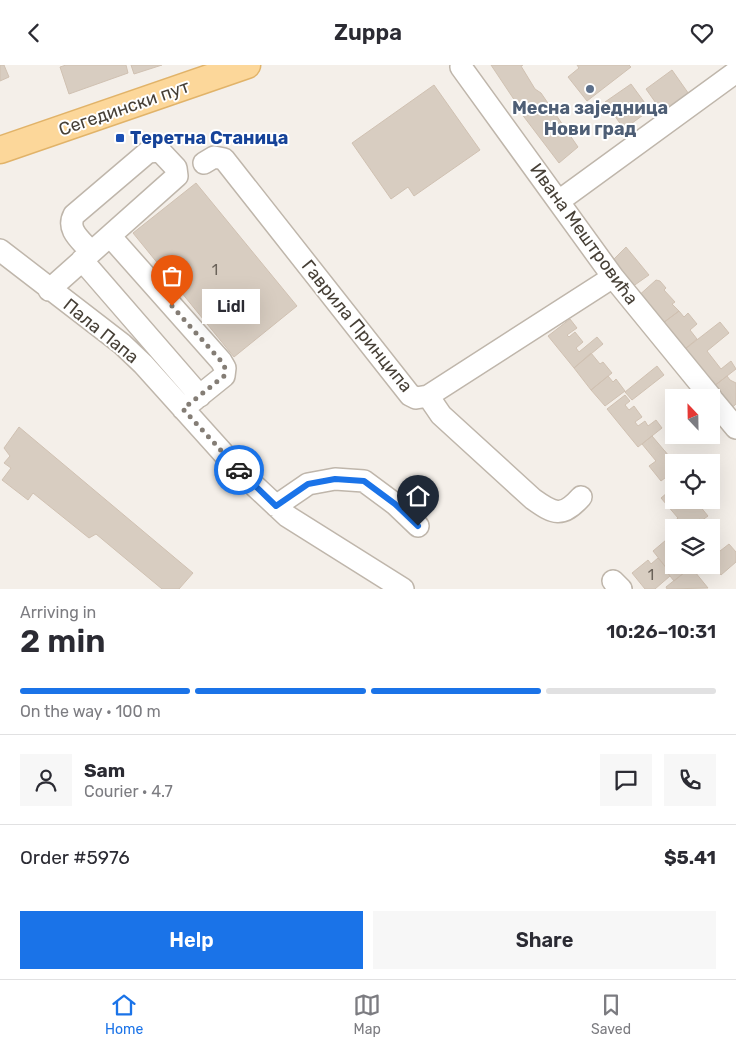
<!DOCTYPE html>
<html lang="en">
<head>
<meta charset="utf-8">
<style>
  body { margin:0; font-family:Rubik,sans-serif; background:#f7f7f7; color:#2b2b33; height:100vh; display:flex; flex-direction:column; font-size:19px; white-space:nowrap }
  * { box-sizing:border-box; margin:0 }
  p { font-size:16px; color:#7c7c81 }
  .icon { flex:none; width:28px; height:28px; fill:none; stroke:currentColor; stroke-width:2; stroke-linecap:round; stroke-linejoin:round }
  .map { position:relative; height:524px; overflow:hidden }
  .side { display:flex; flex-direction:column; background:#fff; flex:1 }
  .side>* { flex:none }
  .needle { width:32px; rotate:338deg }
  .controls { position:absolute; left:665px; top:324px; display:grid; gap:10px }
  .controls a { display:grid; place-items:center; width:55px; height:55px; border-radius:0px; background:#fff; box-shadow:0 5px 20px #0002; font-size:25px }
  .pin { position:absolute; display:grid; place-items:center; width:42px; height:42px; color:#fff; margin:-51px -21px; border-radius:50% 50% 50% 0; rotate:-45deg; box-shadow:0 0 5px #0007 }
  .pin .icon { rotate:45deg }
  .courier { position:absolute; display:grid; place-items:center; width:50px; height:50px; margin:-25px; border:4px solid #1a73e8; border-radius:50%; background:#fff; color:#222; box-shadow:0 1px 6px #0007 }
  .bubble { position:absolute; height:35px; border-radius:0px; background:#fff; box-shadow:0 5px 20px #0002; font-size:16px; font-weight:600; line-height:35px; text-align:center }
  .summary em { font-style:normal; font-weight:600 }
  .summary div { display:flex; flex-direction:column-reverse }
  .summary { display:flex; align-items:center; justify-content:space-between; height:85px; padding:0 20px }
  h1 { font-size:32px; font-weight:600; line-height:38px }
  .bar { display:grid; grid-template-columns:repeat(4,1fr); gap:8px 5px; align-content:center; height:60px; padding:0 20px }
  .bar i { height:6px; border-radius:4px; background:#e1e1e2 }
  .bar .on { background:#1a73e8 }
  .bar p { grid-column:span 4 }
  .line { display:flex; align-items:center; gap:12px; padding:0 20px; border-top:1px solid #e1e1e2 }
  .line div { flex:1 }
  .round { display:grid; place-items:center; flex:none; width:52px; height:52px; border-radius:0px; background:#f7f7f7 }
  .action { display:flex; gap:10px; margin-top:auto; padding:10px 20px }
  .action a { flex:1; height:58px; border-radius:0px; background:#1a73e8; color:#fff; font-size:20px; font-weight:600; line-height:58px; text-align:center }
  .action a+a { background:#f7f7f7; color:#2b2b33 }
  header { display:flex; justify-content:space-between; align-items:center; height:65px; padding:0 20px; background:#fff; font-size:22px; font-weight:600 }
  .tab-bar { display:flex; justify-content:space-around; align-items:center; height:70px; border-top:1px solid #e1e1e2; background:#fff; font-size:14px; color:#7c7c81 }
  .tab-bar a { display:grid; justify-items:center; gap:2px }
  .tab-bar .on { color:#1a73e8 }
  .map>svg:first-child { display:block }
</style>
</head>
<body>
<header><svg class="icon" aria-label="back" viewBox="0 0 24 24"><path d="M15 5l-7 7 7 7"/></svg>Zuppa<svg class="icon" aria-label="heart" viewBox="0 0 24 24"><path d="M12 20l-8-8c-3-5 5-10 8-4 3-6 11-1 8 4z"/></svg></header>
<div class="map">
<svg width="736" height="524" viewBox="0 0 736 524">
  <rect width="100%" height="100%" fill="#f4efe9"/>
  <path fill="#d8cdc1" stroke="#d0c1b2" d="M 0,0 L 4,0 L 9,12 L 0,16 Z
    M 66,0 L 126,0 L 128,8 L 69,29 L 60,2 Z
    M 131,0 L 162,0 L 134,9 Z
    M 491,0 L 523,0 L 521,1 L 535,24 L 541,28 L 578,82 L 559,98 L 518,44 L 517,39 Z
    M 577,0 L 629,0 L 631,2 L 587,36 L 568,12 L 579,3 Z
    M 672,5 L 691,32 L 665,51 L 646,24 Z
    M 631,19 L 650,45 L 624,64 L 605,37 Z
    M 434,20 L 480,85 L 414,131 L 408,122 L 391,134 L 352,78 Z
    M 196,118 L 297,241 L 234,292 L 133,168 Z
    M 626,182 L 649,210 L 629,224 L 608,200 Z
    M 656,215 L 660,216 L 666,223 L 664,225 L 675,237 L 672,239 L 679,246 L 659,261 L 636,233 Z
    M 679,246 L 684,252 L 688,248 L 697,259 L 690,265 L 697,274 L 680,288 L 659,261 Z
    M 570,254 L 577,263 L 567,270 L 569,272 L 575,267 L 583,277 L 576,283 L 579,287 L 597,272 L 603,279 L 574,303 L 548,271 Z
    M 720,257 L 729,268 L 707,286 L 721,304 L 731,296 L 736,304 L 709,325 L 680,288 Z
    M 591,288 L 600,299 L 603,297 L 612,308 L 591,325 L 574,303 Z
    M 657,301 L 664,310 L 632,335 L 625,327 Z
    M 608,311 L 613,317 L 616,314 L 625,326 L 605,341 L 591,325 Z
    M 727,311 L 730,315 L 736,318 L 736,339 L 727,347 L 709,325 Z
    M 625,330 L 630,336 L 625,340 L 629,345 L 634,341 L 642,352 L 635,357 L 638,361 L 645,356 L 648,361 L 656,355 L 662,363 L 638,382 L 607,344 Z
    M 19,362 L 193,508 L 179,524 L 162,524 L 96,469 L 89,473 L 33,428 L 28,435 L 2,415 L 11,403 L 4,398 L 10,391 L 4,383 Z
    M 652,371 L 675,398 L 674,406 L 661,416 L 649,401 L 656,396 L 642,379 Z
    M 674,422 L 674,435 L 695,435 L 708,451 L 701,456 L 700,454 L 690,462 L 685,462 L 682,460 L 676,462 L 672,458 L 678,453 L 661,433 Z
    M 700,454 L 707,462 L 690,462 Z
    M 666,475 L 674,485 L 674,500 L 668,505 L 653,486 Z
    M 729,479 L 736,487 L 736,497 L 721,510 L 711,498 L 711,493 Z
    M 658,493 L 668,505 L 666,506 L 670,511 L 655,524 L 645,524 L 632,508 L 648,495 L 651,499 Z
    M 674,500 L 694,500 L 674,516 L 666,506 Z
    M 691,502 L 708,523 L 667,524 L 666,522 Z"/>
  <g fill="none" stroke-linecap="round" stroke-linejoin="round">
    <g stroke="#bfb6ab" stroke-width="24">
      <path id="minor" d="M 461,2 L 613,212 L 711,332
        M 204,98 L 214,92 L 224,94 L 410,330 L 416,333 L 428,331 L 613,212
        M 559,136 L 736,7
        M 110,171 L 221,296 L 225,303 L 224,311 L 183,344
        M 0,185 L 122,279 L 143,299 L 242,409 L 287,451 L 403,524
        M 82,195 L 200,331
        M 49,225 L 177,111 L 176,103 L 160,86 L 148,87 L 74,150 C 66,165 81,175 91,187
        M 428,331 L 441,350 L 533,434 C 554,449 562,453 581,432
        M 711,333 L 736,363
        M 276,441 L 308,419 L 335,414 L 364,416 L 395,439 L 418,461
        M 613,516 L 621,524"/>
    </g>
    <g stroke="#e1b369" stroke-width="29">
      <path id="major" d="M 0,85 L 247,0"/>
    </g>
    <use href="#minor" stroke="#fff" stroke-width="21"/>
    <use href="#major" stroke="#fcd79a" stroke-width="26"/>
  </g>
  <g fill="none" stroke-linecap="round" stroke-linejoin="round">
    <path stroke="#847d75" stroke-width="5" stroke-dasharray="0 9" d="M 172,241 L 221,296 L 225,303 L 224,311 L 183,344 L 239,405"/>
    <path stroke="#1a73e8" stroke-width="6" d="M 239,405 L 276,441 L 308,419 L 335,414 L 364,416 L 395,439 L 418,461"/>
  </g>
  <circle fill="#5c6f8a" stroke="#fff" stroke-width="2" cx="590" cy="24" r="5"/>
  <rect fill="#1a4fb4" stroke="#fff" stroke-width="2" x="115" y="68" width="10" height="10" rx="2.5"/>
  <g text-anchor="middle" stroke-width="4" stroke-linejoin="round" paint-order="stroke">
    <g font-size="15" fill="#6b635a">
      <text x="215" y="210">1</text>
      <text x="651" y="515">1</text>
    </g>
    <g font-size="18" fill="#474037" stroke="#fff">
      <text transform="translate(124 43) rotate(-19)" y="6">Сегедински пут</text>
      <text transform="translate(584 169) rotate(54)" y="6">Ивана Мештровића</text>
      <text transform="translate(357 261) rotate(51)" y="6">Гаврила Принципа</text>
      <text transform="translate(101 266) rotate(39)" y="6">Пала Папа</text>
    </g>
    <g font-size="18" font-weight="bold" fill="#4e5e75" stroke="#fff">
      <text x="590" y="49">Месна заједница<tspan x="590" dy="21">Нови град</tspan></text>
    </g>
    <g font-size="18" font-weight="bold" fill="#164399" stroke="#fff" text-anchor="start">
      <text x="130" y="79">Теретна Станица</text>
    </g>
  </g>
</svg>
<div class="controls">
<a><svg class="needle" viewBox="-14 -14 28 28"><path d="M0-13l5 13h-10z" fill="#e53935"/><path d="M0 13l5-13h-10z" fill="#7c7c81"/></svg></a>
<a><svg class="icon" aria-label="locate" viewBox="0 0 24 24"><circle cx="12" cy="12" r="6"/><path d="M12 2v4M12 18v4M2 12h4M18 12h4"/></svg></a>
<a><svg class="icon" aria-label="layers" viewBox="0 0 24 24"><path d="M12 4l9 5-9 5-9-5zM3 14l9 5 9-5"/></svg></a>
</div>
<div class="pin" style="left:172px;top:241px;background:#ea580c"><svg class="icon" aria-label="bag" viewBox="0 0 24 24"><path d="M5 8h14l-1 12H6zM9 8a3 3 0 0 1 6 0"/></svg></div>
<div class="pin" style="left:418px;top:461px;background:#1f2937"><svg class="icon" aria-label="home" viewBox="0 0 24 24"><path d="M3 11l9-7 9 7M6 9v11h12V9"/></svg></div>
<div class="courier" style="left:239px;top:405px"><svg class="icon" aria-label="car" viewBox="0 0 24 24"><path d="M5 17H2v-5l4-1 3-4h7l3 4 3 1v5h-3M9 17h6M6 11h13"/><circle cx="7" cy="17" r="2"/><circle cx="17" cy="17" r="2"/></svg></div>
<div class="bubble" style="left:202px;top:224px;width:58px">Lidl</div>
</div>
<section class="side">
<div class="summary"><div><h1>2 min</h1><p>Arriving in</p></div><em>10:26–10:31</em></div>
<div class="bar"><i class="on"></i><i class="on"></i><i class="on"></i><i></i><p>On the way · 100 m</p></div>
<div class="line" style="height:90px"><a class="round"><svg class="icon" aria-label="person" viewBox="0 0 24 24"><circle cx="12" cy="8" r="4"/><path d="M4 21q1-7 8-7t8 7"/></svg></a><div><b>Sam</b><p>Courier · 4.7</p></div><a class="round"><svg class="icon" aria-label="chat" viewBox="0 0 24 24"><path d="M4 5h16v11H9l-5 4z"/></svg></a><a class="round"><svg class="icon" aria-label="phone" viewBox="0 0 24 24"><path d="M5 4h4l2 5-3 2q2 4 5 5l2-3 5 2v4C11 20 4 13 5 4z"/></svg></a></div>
<div class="line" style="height:65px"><div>Order #5976</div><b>$5.41</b></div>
<div class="action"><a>Help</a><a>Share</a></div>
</section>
<nav class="tab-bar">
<a class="on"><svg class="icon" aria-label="home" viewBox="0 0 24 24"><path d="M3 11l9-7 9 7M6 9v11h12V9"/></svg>Home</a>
<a><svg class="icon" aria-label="map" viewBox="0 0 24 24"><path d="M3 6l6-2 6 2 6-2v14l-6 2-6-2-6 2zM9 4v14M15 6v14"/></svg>Map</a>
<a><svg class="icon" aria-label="saved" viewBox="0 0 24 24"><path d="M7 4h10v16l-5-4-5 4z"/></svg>Saved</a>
</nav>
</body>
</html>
